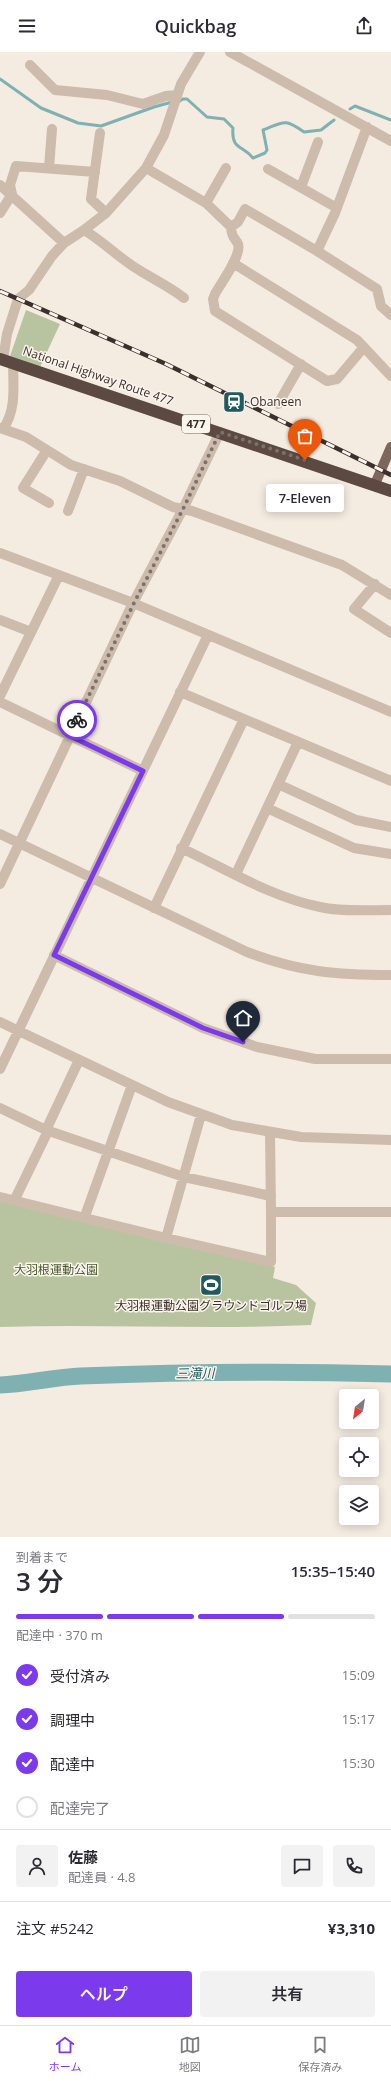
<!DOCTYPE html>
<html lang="ja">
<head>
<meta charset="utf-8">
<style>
  body { margin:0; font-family:"Open Sans","Noto Sans JP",sans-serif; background:#f2f2f3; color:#2b2b33; height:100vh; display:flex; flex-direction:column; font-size:15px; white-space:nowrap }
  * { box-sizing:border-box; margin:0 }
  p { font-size:13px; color:#7c7c81 }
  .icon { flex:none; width:22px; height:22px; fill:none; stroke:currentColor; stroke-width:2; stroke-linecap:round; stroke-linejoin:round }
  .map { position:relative; height:1485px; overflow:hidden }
  .sheet { display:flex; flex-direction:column; background:#fff; flex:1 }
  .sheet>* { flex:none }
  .needle { width:26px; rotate:210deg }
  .buttons { position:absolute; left:339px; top:1337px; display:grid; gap:8px }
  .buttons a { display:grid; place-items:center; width:40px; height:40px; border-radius:4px; background:#fff; box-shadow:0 2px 10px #0003; font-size:20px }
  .pin { position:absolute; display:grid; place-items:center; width:34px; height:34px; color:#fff; margin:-41px -17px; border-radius:50% 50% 50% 0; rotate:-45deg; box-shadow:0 0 4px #0007 }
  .pin .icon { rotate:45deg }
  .courier { position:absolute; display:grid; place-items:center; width:40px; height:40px; margin:-20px; border:3px solid #7c3aed; border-radius:50%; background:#fff; color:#222; box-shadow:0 1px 5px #0007 }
  .bubble { position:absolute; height:28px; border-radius:4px; background:#fff; box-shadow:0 2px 10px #0003; font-size:13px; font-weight:600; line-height:28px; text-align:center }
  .headline em { font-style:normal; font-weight:600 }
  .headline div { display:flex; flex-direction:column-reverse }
  .headline { display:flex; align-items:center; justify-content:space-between; height:68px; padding:0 16px }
  h1 { font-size:26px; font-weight:600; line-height:30px }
  .bar { display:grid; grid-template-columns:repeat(4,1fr); gap:6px 4px; align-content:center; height:48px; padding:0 16px }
  .bar i { height:5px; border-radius:3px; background:#e1e1e2 }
  .bar .selected { background:#7c3aed }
  .bar p { grid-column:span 4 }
  .line { display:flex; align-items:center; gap:10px; padding:0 16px; border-top:1px solid #e1e1e2 }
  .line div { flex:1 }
  .round { display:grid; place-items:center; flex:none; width:42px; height:42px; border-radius:4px; background:#f2f2f3 }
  ol { padding:0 16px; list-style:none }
  li { display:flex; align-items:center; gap:12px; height:44px }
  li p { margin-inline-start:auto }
  li .icon { padding:4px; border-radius:50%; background:#7c3aed; color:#fff; stroke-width:4 }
  li:last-child { color:#7c7c81 }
  li i { width:22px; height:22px; border:2px solid #e1e1e2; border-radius:50% }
  .button { display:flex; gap:8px; margin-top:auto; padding:8px 16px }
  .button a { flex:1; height:46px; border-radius:4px; background:#7c3aed; color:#fff; font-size:16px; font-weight:600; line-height:46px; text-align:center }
  .button a+a { background:#f2f2f3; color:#2b2b33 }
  header { display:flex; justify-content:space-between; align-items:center; height:52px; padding:0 16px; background:#fff; font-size:18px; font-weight:600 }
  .tabs { display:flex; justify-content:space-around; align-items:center; height:56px; border-top:1px solid #e1e1e2; background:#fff; font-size:11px; color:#7c7c81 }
  .tabs a { display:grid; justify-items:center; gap:2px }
  .tabs .selected { color:#7c3aed }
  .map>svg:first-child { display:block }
</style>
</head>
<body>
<header><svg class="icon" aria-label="menu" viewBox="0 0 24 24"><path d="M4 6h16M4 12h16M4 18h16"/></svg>Quickbag<svg class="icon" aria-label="share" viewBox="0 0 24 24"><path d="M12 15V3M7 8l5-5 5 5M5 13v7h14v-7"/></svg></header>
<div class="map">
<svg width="391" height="1485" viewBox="0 0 391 1485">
  <rect width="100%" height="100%" fill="#f4ebe1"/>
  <path fill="#b8c4a0" d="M 26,258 L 60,272 L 40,315 L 10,304 Z
    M 0,1147 L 275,1215 L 273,1226 L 296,1233 L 316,1251 L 311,1273 C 207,1278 104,1272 0,1275 Z"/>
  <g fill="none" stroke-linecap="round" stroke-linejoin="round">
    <path stroke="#7fb0b2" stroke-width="3" d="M 0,27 L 41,56 L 78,71 L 101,74 L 154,55 L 172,50
      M 178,50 L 183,47 L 187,47 L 207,65 L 224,67 L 233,76 C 231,98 243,93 253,106 L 265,101 L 267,98 L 263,78 C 284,70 284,66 304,80 L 321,78 L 334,68
      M 350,57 L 355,54 L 391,68"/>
    <path stroke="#7fb0b2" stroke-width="17" d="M 0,1333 C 27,1332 54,1325 81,1324 C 184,1320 288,1319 391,1322"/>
    <path stroke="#cdbbac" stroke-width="10" d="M 230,0 L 391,89
      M 30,13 L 55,38 L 107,43 L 143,52 L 166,44 L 177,43
      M 100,81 L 91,147 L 106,161
      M 49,116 L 52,77
      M 146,116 L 206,151 L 231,175
      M 268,117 L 337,156
      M 0,133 L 64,191
      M 301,135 L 318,90
      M 206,151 L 226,116
      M 0,161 L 12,142 L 10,133 L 16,114 L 95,120
      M 84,178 C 104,190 120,207 139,218 C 155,228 170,235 184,246
      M 317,199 L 335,161 L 367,75
      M 233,211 L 357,288 L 391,324
      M 364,295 L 337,327 L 327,329 L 215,259 L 213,247 L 215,242 C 221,231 242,203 238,192 C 234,184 232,187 231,175 L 238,170 L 245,157 L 317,199 L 377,237 L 381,254 L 391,263
      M 3,308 L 7,282 L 18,247 L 29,238 L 52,204 L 64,191 L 84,178 L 106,161 L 146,116 L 164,83 L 181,32 L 200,0
      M 278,352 L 301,312
      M 0,376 L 26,385 L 71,413 L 120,429 L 173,455 L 192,459 L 342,513 L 391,543
      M 3,377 C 17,357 13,333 13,310
      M 47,398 L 23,436 L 49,451
      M 68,459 L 84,417
      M 0,501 L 133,551 L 391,660
      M 375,532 L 354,557 L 391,581
      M 0,568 L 31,580
      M 180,640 L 391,729
      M 0,644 L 59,523
      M 0,650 L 143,719
      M 278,732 L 356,768 L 391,775
      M 267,756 L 354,796 L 391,802
      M 0,782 L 247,900 C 300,920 336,923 391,923
      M 181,796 C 226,817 271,845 320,855 C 343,860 368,858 391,858
      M 236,822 L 298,690
      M 0,832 L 133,551 L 183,457 L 220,380
      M 154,856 L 244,667
      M 54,903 L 203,976 L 257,995 L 315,1007 L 391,1007
      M 0,970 L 168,1050 L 232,1073 L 301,1085 L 391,1088
      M 0,1017 L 208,583
      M 0,1056 L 46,1078 L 184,1125 L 271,1144
      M 46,1078 L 79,1008
      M 270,1081 L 271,1160
      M 0,1145 L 166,1186 L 271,1210 L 271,1160 L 391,1160
      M 15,1147 L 48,1079
      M 85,1164 L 132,1033
      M 166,1186 L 201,1063"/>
    <path stroke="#7d675c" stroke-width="10" d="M 375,432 L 391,395"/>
    <path stroke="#5c4a42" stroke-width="12" d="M 0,307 L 391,439"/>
    <g stroke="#3b302b" stroke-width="4.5">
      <path id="rail" d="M 0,239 L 166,312 L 391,423"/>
    </g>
    <use href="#rail" stroke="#fbf5ee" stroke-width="3" stroke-dasharray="9" stroke-linecap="butt"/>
  </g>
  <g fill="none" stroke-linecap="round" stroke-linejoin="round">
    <path stroke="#7c716b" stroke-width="4" stroke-dasharray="0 7.2" d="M 77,668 L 134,551 L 183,457 L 220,380 L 305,408"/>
    <path stroke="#7c3aed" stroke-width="5" d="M 77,668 L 70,684 L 143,719 L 54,903 L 203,976 L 243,990"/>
  </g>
  <defs>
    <g id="station-square" transform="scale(1.15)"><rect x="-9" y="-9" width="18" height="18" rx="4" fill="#1f5a5e" stroke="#fbf5ee"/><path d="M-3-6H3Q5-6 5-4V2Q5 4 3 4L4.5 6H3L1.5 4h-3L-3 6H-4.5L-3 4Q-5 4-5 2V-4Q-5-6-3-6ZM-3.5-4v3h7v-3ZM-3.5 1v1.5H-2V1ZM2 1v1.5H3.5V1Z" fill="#fff"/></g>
    <g id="stadium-square" transform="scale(1.15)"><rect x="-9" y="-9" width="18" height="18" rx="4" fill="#1f5a5e" stroke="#fbf5ee"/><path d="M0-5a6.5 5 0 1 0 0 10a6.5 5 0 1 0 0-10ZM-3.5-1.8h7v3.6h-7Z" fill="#fff"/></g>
  </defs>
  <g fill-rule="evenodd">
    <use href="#station-square" x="234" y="350"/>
    <use href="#stadium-square" x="211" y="1233"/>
  </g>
  <g text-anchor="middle" stroke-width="3" stroke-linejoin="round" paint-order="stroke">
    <rect fill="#fbf5ee" stroke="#756b66" stroke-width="1" x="182" y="363" width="28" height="18" rx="3"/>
    <g font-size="11" font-weight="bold" fill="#3b302b">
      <text x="196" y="376">477</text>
    </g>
    <g font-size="12" fill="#3b302b" stroke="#fbf5ee">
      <text transform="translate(98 324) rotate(19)" y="4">National Highway Route 477</text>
    </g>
    <g font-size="12" fill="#3b302b" stroke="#fbf5ee" text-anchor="start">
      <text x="250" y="354">Obaneen</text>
      <text x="211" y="1258" text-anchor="middle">大羽根運動公園グラウンドゴルフ場</text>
    </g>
    <g font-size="12" fill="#4a5a2e" stroke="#fbf5ee">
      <text x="56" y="1222">大羽根運動公園</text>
    </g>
    <g font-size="13" font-style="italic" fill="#1f5a5e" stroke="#fbf5ee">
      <text transform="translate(195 1321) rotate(-1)" y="5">三滝川</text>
    </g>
  </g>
</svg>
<div class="buttons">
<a><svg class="needle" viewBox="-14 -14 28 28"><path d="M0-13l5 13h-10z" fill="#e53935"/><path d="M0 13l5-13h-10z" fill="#7c7c81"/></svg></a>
<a><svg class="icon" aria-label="locate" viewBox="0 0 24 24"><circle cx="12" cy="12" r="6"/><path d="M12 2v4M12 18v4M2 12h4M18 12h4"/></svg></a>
<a><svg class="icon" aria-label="layers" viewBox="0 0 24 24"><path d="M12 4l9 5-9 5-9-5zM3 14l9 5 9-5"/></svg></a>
</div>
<div class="pin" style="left:305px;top:408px;background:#ea580c"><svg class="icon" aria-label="bag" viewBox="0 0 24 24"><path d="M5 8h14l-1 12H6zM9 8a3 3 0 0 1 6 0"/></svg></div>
<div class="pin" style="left:243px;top:990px;background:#1f2937"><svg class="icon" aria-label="home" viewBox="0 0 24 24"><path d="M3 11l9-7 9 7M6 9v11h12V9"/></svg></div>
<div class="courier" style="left:77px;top:668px"><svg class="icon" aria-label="bike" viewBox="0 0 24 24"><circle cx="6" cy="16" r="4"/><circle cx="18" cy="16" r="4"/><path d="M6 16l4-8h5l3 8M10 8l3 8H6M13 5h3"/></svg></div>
<div class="bubble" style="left:266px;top:432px;width:78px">7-Eleven</div>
</div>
<section class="sheet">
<div class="headline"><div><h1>3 分</h1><p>到着まで</p></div><em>15:35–15:40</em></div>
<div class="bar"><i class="selected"></i><i class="selected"></i><i class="selected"></i><i></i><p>配達中 · 370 m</p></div>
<ol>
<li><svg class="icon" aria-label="check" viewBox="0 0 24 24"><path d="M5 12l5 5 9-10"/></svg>受付済み<p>15:09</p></li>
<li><svg class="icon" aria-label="check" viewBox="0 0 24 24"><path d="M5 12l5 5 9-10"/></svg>調理中<p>15:17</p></li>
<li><svg class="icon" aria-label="check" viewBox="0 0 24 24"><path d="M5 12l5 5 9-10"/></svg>配達中<p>15:30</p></li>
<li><i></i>配達完了</li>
</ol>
<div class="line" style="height:72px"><a class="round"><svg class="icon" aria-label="person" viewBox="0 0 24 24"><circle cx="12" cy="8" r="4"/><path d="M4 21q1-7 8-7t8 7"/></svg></a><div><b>佐藤</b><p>配達員 · 4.8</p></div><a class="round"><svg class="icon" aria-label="chat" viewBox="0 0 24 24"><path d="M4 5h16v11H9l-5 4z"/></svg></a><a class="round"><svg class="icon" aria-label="phone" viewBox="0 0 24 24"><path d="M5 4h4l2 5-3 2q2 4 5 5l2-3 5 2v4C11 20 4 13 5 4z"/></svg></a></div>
<div class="line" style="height:52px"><div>注文 #5242</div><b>¥3,310</b></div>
<div class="button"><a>ヘルプ</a><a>共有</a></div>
</section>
<nav class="tabs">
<a class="selected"><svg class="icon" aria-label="home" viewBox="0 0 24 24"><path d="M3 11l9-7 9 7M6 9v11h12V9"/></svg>ホーム</a>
<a><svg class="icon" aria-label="map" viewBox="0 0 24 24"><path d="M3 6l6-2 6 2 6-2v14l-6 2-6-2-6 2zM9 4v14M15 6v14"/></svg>地図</a>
<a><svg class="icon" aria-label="saved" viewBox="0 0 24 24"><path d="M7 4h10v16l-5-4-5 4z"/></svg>保存済み</a>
</nav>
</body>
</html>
